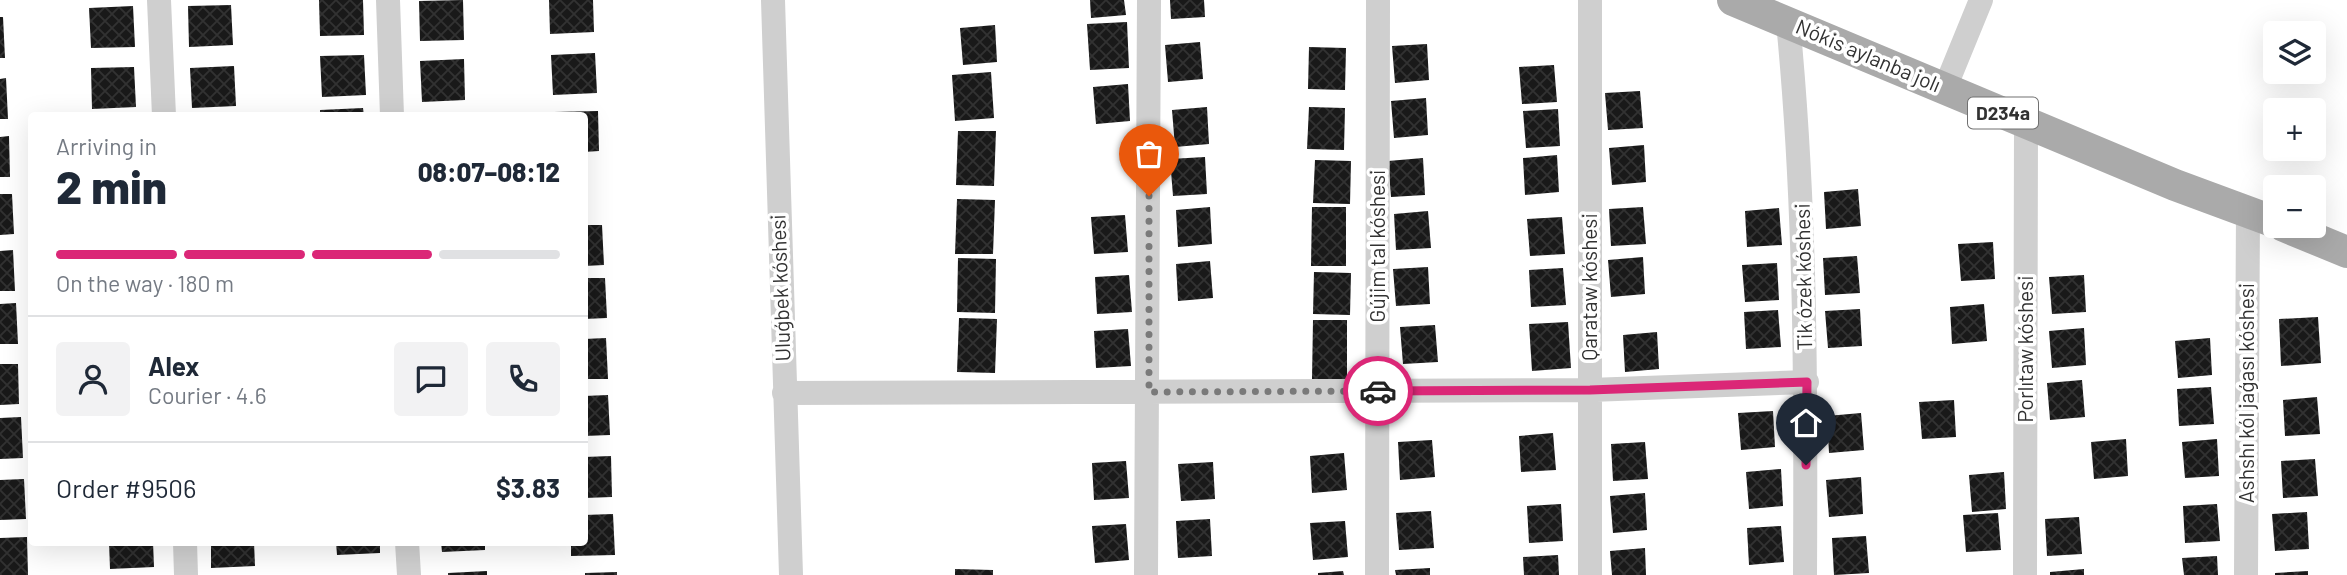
<!DOCTYPE html>
<html lang="en">
<head>
<meta charset="utf-8">
<style>
  body { margin:0; font-family:Barlow,sans-serif; background:#f2f2f3; color:#1f2937; height:100vh; display:flex; flex-direction:column; font-size:26px; white-space:nowrap }
  * { box-sizing:border-box; margin:0 }
  p { font-size:23px; color:#747a83 }
  .icon { flex:none; width:38px; height:38px; fill:none; stroke:currentColor; stroke-width:2; stroke-linecap:round; stroke-linejoin:round }
  .map { position:relative; flex:1; overflow:hidden }
  .side { position:absolute; left:28px; top:112px; width:560px; height:434px; display:flex; flex-direction:column; background:#fff; border-radius:7px; box-shadow:0 7px 28px #0002 }
  .side>* { flex:none }
  .tools { position:absolute; left:2263px; top:21px; display:grid; gap:14px }
  .tools a { display:grid; place-items:center; width:63px; height:63px; border-radius:7px; background:#fff; box-shadow:0 7px 28px #0002; font-size:35px }
  .pin { position:absolute; display:grid; place-items:center; width:60px; height:60px; color:#fff; margin:-72px -30px; border-radius:50% 50% 50% 0; rotate:-45deg; box-shadow:0 0 7px #0007 }
  .pin .icon { rotate:45deg }
  .courier { position:absolute; display:grid; place-items:center; width:70px; height:70px; margin:-35px; border:5px solid #db2777; border-radius:50%; background:#fff; color:#222; box-shadow:0 2px 9px #0007 }
  .head em { font-style:normal; font-weight:800 }
  .head div { display:flex; flex-direction:column-reverse }
  .head { display:flex; align-items:center; justify-content:space-between; height:119px; padding:0 28px }
  h1 { font-size:46px; font-weight:800; line-height:52px }
  .bar { display:grid; grid-template-columns:repeat(4,1fr); gap:10px 7px; align-content:center; height:84px; padding:0 28px }
  .bar i { height:9px; border-radius:5px; background:#e0e1e3 }
  .bar .active { background:#db2777 }
  .bar p { grid-column:span 4 }
  .line { display:flex; align-items:center; gap:18px; padding:0 28px; border-top:2px solid #e0e1e3 }
  .line div { flex:1 }
  .round { display:grid; place-items:center; flex:none; width:74px; height:74px; border-radius:7px; background:#f2f2f3 }
  .map>svg:first-child { display:block }
</style>
</head>
<body>
<div class="map">
<svg width="2347" height="575" viewBox="0 0 2347 575">
  <defs>
    <pattern id="building-cross-hatch" width="8" height="8" patternUnits="userSpaceOnUse" patternTransform="scale(1.75)"><rect width="8" height="8" fill="#191919"/><path d="M0 0l8 8M0 8l8-8" fill="none" stroke="#323232"/></pattern>
  </defs>
  <rect width="100%" height="100%" fill="#fff"/>
  <path fill="url(#building-cross-hatch)" d="M 319,0 L 363,0 L 364,35 L 320,36 Z
    M 463,0 L 464,40 L 420,41 L 419,1 Z
    M 549,0 L 593,0 L 594,32 L 550,34 Z
    M 1090,0 L 1124,0 L 1126,15 L 1091,18 Z
    M 1170,0 L 1204,0 L 1205,17 L 1171,19 Z
    M 231,5 L 233,45 L 189,47 L 188,6 Z
    M 133,6 L 135,47 L 91,48 L 89,8 Z
    M 0,17 L 3,17 L 5,58 L 0,58 Z
    M 1127,22 L 1129,68 L 1090,70 L 1087,24 Z
    M 995,25 L 997,62 L 963,65 L 960,28 Z
    M 1200,42 L 1203,79 L 1168,82 L 1165,45 Z
    M 1427,44 L 1429,80 L 1395,83 L 1392,46 Z
    M 1309,47 L 1346,48 L 1345,90 L 1308,89 Z
    M 595,53 L 597,93 L 553,95 L 551,55 Z
    M 364,55 L 366,95 L 322,97 L 320,56 Z
    M 464,59 L 465,100 L 422,102 L 420,61 Z
    M 1554,65 L 1557,102 L 1522,104 L 1519,67 Z
    M 234,66 L 236,106 L 192,108 L 190,68 Z
    M 134,67 L 136,107 L 92,109 L 91,68 Z
    M 991,72 L 994,118 L 955,121 L 952,75 Z
    M 6,78 L 8,119 L 0,119 L 0,79 Z
    M 1128,84 L 1130,121 L 1096,124 L 1093,87 Z
    M 1640,91 L 1643,128 L 1608,130 L 1605,93 Z
    M 1426,98 L 1428,135 L 1394,138 L 1391,101 Z
    M 1207,107 L 1209,144 L 1175,147 L 1172,110 Z
    M 1309,107 L 1345,108 L 1344,150 L 1307,149 Z
    M 363,108 L 364,116 L 320,116 L 320,110 Z
    M 1558,109 L 1560,146 L 1526,148 L 1523,111 Z
    M 598,111 L 599,151 L 584,152 L 584,116 L 554,116 L 554,112 Z
    M 469,112 L 469,116 L 427,116 L 427,113 Z
    M 958,131 L 996,131 L 994,186 L 956,185 Z
    M 9,136 L 10,177 L 0,177 L 0,137 Z
    M 1644,145 L 1646,182 L 1612,185 L 1609,148 Z
    M 1557,155 L 1559,192 L 1525,195 L 1523,158 Z
    M 1205,157 L 1207,194 L 1173,196 L 1170,159 Z
    M 1423,158 L 1425,195 L 1391,197 L 1388,161 Z
    M 1315,160 L 1351,161 L 1350,204 L 1313,203 Z
    M 1858,189 L 1861,226 L 1826,229 L 1824,192 Z
    M 0,194 L 12,194 L 14,234 L 0,235 Z
    M 957,199 L 995,200 L 993,254 L 955,254 Z
    M 1210,207 L 1212,244 L 1178,247 L 1176,210 Z
    M 1312,207 L 1346,207 L 1346,266 L 1311,266 Z
    M 1643,207 L 1646,244 L 1611,246 L 1609,209 Z
    M 1779,208 L 1782,245 L 1747,247 L 1745,211 Z
    M 1428,211 L 1431,248 L 1396,250 L 1394,214 Z
    M 1125,215 L 1128,252 L 1094,254 L 1091,217 Z
    M 1562,217 L 1565,254 L 1530,256 L 1527,219 Z
    M 584,225 L 602,225 L 604,265 L 584,266 Z
    M 1993,242 L 1995,279 L 1961,281 L 1958,244 Z
    M 13,250 L 15,291 L 0,291 L 0,251 Z
    M 1857,256 L 1860,293 L 1825,295 L 1823,258 Z
    M 1643,257 L 1645,294 L 1611,297 L 1608,260 Z
    M 958,258 L 996,259 L 995,313 L 957,312 Z
    M 1210,261 L 1213,298 L 1178,301 L 1176,264 Z
    M 1777,263 L 1779,300 L 1745,302 L 1742,265 Z
    M 1428,267 L 1430,304 L 1396,306 L 1393,269 Z
    M 1563,268 L 1566,305 L 1531,307 L 1529,270 Z
    M 1314,272 L 1351,273 L 1350,315 L 1313,314 Z
    M 1129,275 L 1132,312 L 1097,314 L 1095,277 Z
    M 2084,275 L 2086,312 L 2052,314 L 2049,277 Z
    M 584,278 L 605,278 L 607,318 L 584,319 Z
    M 16,303 L 18,344 L 0,344 L 0,304 Z
    M 1984,304 L 1987,341 L 1952,344 L 1950,307 Z
    M 1860,309 L 1862,346 L 1828,348 L 1825,311 Z
    M 1778,310 L 1781,347 L 1746,349 L 1744,312 Z
    M 2318,317 L 2321,363 L 2281,366 L 2279,319 Z
    M 959,318 L 997,319 L 995,373 L 957,372 Z
    M 1313,320 L 1347,320 L 1347,379 L 1312,379 Z
    M 1568,322 L 1571,368 L 1532,371 L 1529,324 Z
    M 1435,325 L 1438,362 L 1403,364 L 1400,327 Z
    M 2084,328 L 2086,365 L 2052,368 L 2049,331 Z
    M 1128,329 L 1131,366 L 1096,368 L 1094,331 Z
    M 1657,332 L 1659,369 L 1625,372 L 1623,335 Z
    M 606,338 L 608,379 L 584,379 L 584,339 Z
    M 2210,338 L 2212,375 L 2178,378 L 2175,341 Z
    M 0,364 L 18,364 L 19,404 L 0,405 Z
    M 2082,380 L 2085,417 L 2050,420 L 2047,383 Z
    M 2211,387 L 2214,424 L 2179,426 L 2177,389 Z
    M 608,395 L 610,435 L 584,436 L 584,396 Z
    M 2317,397 L 2320,434 L 2285,436 L 2283,400 Z
    M 1954,400 L 1956,437 L 1922,439 L 1919,402 Z
    M 1773,411 L 1775,447 L 1741,450 L 1738,413 Z
    M 1861,413 L 1864,450 L 1829,453 L 1827,416 Z
    M 21,417 L 23,458 L 0,459 L 0,418 Z
    M 1553,433 L 1556,470 L 1521,472 L 1519,436 Z
    M 2126,439 L 2128,476 L 2094,479 L 2091,442 Z
    M 2217,439 L 2219,476 L 2185,478 L 2182,442 Z
    M 1432,440 L 1435,477 L 1400,480 L 1398,442 Z
    M 1645,442 L 1648,479 L 1613,481 L 1611,444 Z
    M 1344,453 L 1347,490 L 1312,493 L 1310,456 Z
    M 611,456 L 612,497 L 584,498 L 584,457 Z
    M 2315,459 L 2318,496 L 2283,498 L 2281,461 Z
    M 1126,461 L 1129,498 L 1094,500 L 1092,463 Z
    M 1213,462 L 1215,499 L 1181,501 L 1178,464 Z
    M 1781,469 L 1783,506 L 1749,509 L 1746,472 Z
    M 2004,472 L 2006,509 L 1972,512 L 1969,475 Z
    M 1861,477 L 1863,514 L 1829,517 L 1826,480 Z
    M 24,479 L 26,519 L 0,520 L 0,480 Z
    M 1645,493 L 1647,530 L 1613,533 L 1610,496 Z
    M 1561,504 L 1563,541 L 1529,543 L 1527,506 Z
    M 2217,504 L 2220,541 L 2185,543 L 2183,506 Z
    M 1431,511 L 1434,548 L 1399,550 L 1396,513 Z
    M 2307,512 L 2309,549 L 2275,551 L 2272,514 Z
    M 1998,513 L 2001,550 L 1966,552 L 1963,515 Z
    M 613,514 L 615,555 L 571,556 L 571,542 L 584,542 L 584,515 Z
    M 2079,517 L 2082,554 L 2047,556 L 2045,519 Z
    M 1210,519 L 1212,556 L 1178,558 L 1176,521 Z
    M 1345,521 L 1348,557 L 1313,560 L 1310,523 Z
    M 1126,524 L 1129,560 L 1095,563 L 1092,526 Z
    M 1781,526 L 1784,562 L 1749,565 L 1747,528 Z
    M 1866,536 L 1869,573 L 1834,575 L 1832,538 Z
    M 27,537 L 28,575 L 0,575 L 0,538 Z
    M 109,542 L 153,542 L 154,567 L 110,569 Z
    M 211,542 L 254,542 L 255,566 L 211,568 Z
    M 336,542 L 380,542 L 380,553 L 337,555 Z
    M 441,542 L 485,542 L 485,550 L 442,552 Z
    M 1645,548 L 1646,575 L 1612,575 L 1610,551 Z
    M 1558,555 L 1559,575 L 1524,575 L 1523,557 Z
    M 2217,556 L 2218,575 L 2184,575 L 2182,558 Z
    M 1430,568 L 1430,575 L 1396,575 L 1395,570 Z
    M 955,569 L 993,570 L 993,575 L 955,575 Z
    M 2084,569 L 2084,575 L 2050,575 L 2050,572 Z
    M 487,571 L 487,575 L 448,575 L 448,573 Z
    M 1343,571 L 1344,575 L 1318,575 L 1318,573 Z
    M 2308,571 L 2308,575 L 2275,575 L 2275,573 Z
    M 617,572 L 617,575 L 585,575 L 585,573 Z"/>
  <g fill="none" stroke-linecap="round" stroke-linejoin="round">
    <path stroke="#cfcfcf" stroke-width="24" d="M 159,0 L 164,116
      M 388,0 L 392,116
      M 773,0 L 791,575
      M 1788,22 C 1806,207 1806,390 1805,575
      M 1945,88 L 1981,0
      M 784,393 L 1590,390 L 1807,382
      M 185,542 L 186,575
      M 407,542 L 409,575
      M 1146,575 L 1149,0
      M 1377,575 L 1378,0
      M 1590,575 L 1590,0
      M 2025,575 L 2026,123
      M 2246,575 L 2248,211"/>
    <path stroke="#aaa" stroke-width="32" d="M 1733,0 L 2175,185 L 2275,222
      M 2284,226 L 2347,252"/>
  </g>
  <g fill="none" stroke-linecap="round" stroke-linejoin="round">
    <path stroke="#7a7a7a" stroke-width="7" stroke-dasharray="0 12.6" d="M 1149,196 L 1149,392 L 1378,391"/>
    <path stroke="#db2777" stroke-width="9" d="M 1378,391 L 1590,390 L 1807,382 L 1806,465"/>
  </g>
  <g text-anchor="middle" stroke-width="7" stroke-linejoin="round" paint-order="stroke">
    <rect fill="#fff" stroke="#707070" stroke-width="2" x="1968" y="97.5" width="70" height="31" rx="5"/>
    <g font-size="19" font-weight="bold" fill="#323232">
      <text x="2003" y="120">D234a</text>
    </g>
    <g font-size="21" fill="#323232" stroke="#fff">
      <text transform="translate(1868 56) rotate(23)" y="7">Nókis aylanba jolı</text>
      <text transform="translate(1378 246) rotate(-90)" y="7">Gújim tal kóshesi</text>
      <text transform="translate(1804 277) rotate(-91)" y="7">Tik ózek kóshesi</text>
      <text transform="translate(1590 287) rotate(-90)" y="7">Qarataw kóshesi</text>
      <text transform="translate(781 288) rotate(-92)" y="7">Uluǵbek kóshesi</text>
      <text transform="translate(2026 349) rotate(-90)" y="7">Porlıtaw kóshesi</text>
      <text transform="translate(2247 393) rotate(-90)" y="7">Ashshı kól jaǵası kóshesi</text>
    </g>
  </g>
</svg>
<div class="tools">
<a><svg class="icon" aria-label="layers" viewBox="0 0 24 24"><path d="M12 4l9 5-9 5-9-5zM3 14l9 5 9-5"/></svg></a>
<a>+</a>
<a>−</a>
</div>
<div class="pin" style="left:1149px;top:196px;background:#ea580c"><svg class="icon" aria-label="bag" viewBox="0 0 24 24"><path d="M5 8h14l-1 12H6zM9 8a3 3 0 0 1 6 0"/></svg></div>
<div class="pin" style="left:1806px;top:465px;background:#1f2937"><svg class="icon" aria-label="home" viewBox="0 0 24 24"><path d="M3 11l9-7 9 7M6 9v11h12V9"/></svg></div>
<div class="courier" style="left:1378px;top:391px"><svg class="icon" aria-label="car" viewBox="0 0 24 24"><path d="M5 17H2v-5l4-1 3-4h7l3 4 3 1v5h-3M9 17h6M6 11h13"/><circle cx="7" cy="17" r="2"/><circle cx="17" cy="17" r="2"/></svg></div>
<section class="side">
<div class="head"><div><h1>2 min</h1><p>Arriving in</p></div><em>08:07–08:12</em></div>
<div class="bar"><i class="active"></i><i class="active"></i><i class="active"></i><i></i><p>On the way · 180 m</p></div>
<div class="line" style="height:126px"><a class="round"><svg class="icon" aria-label="person" viewBox="0 0 24 24"><circle cx="12" cy="8" r="4"/><path d="M4 21q1-7 8-7t8 7"/></svg></a><div><b>Alex</b><p>Courier · 4.6</p></div><a class="round"><svg class="icon" aria-label="chat" viewBox="0 0 24 24"><path d="M4 5h16v11H9l-5 4z"/></svg></a><a class="round"><svg class="icon" aria-label="phone" viewBox="0 0 24 24"><path d="M5 4h4l2 5-3 2q2 4 5 5l2-3 5 2v4C11 20 4 13 5 4z"/></svg></a></div>
<div class="line" style="height:91px"><div>Order #9506</div><b>$3.83</b></div>
</section>
</div>
</body>
</html>
